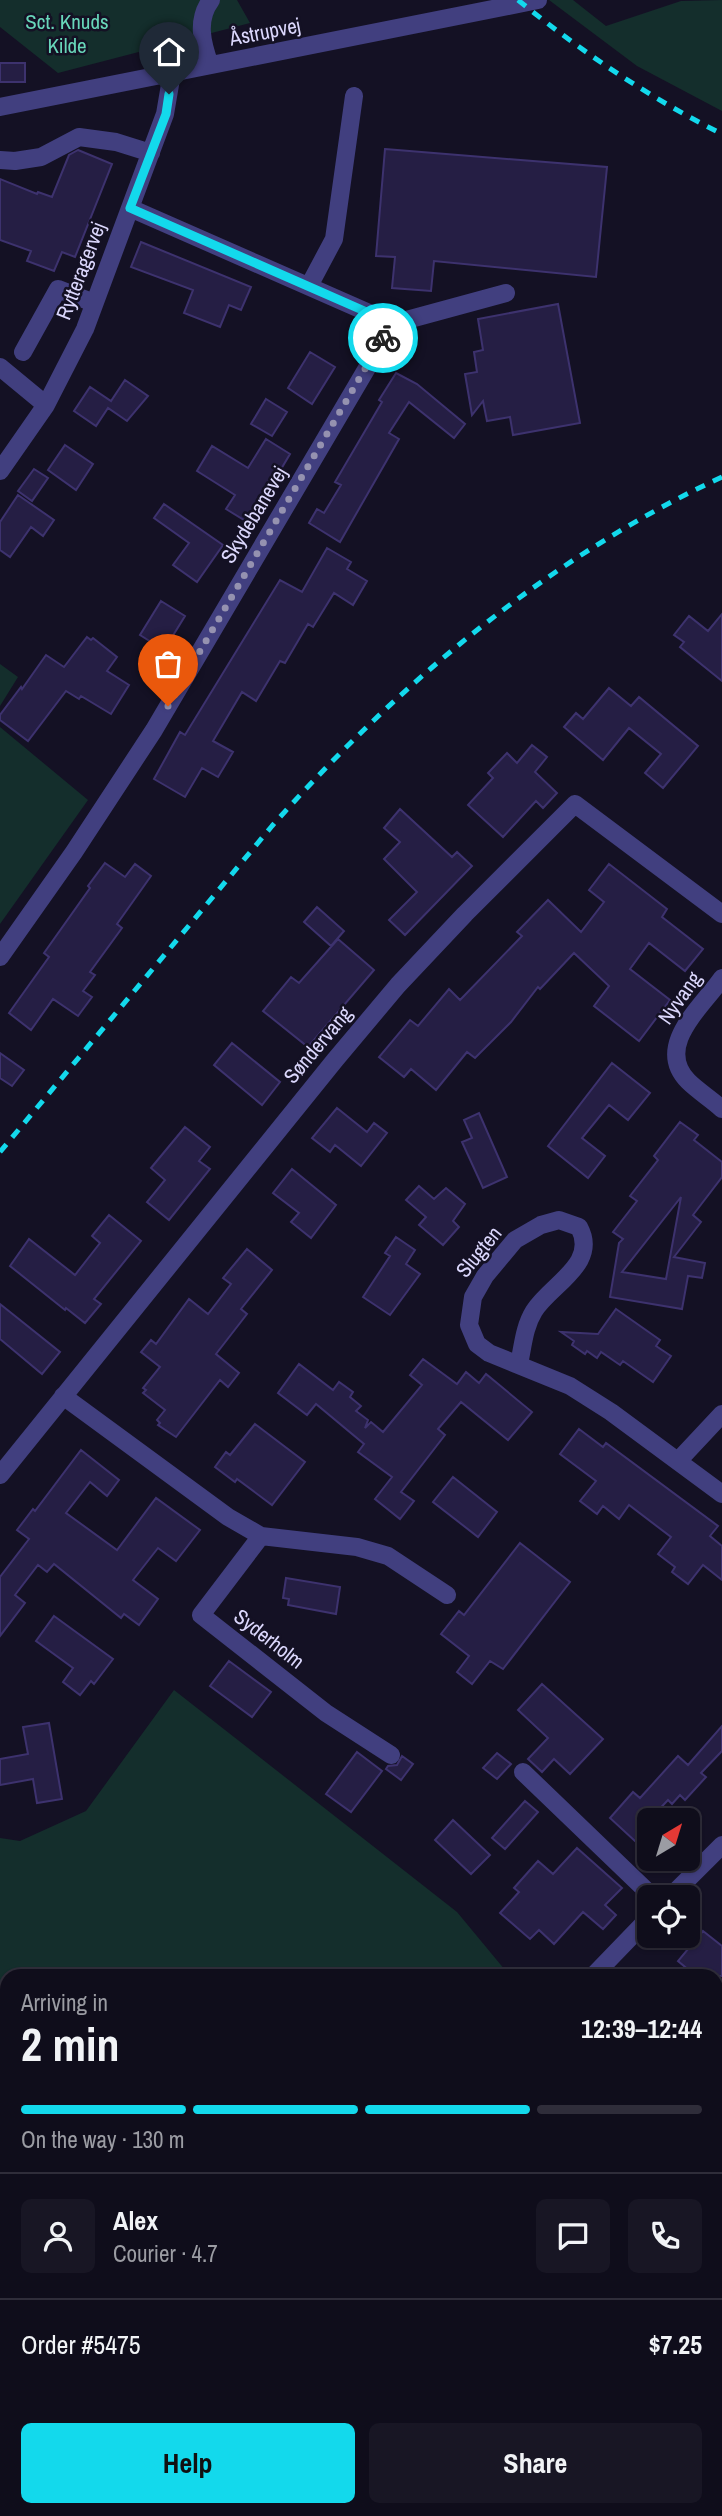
<!DOCTYPE html>
<html lang="en">
<head>
<meta charset="utf-8">
<style>
  body { margin:0; font-family:"Archivo Narrow",sans-serif; background:#181624; color:#f1f3f6; height:100vh; display:flex; flex-direction:column; font-size:26px; white-space:nowrap }
  * { box-sizing:border-box; margin:0 }
  p { font-size:23px; color:#9b9ca3 }
  .icon { flex:none; width:38px; height:38px; fill:none; stroke:currentColor; stroke-width:2; stroke-linecap:round; stroke-linejoin:round }
  .map { position:relative; flex:1; overflow:hidden }
  .sheet { position:absolute; left:0px; top:1969px; width:723px; height:548px; display:flex; flex-direction:column; background:#0f0d1b; border-radius:21px 21px 0 0; box-shadow:0 2px 5px #0004,0 0 0 2px #2f2d3a }
  .sheet>* { flex:none }
  .needle { width:46px; rotate:38deg }
  .buttons { position:absolute; left:637px; top:1808px; display:grid; gap:14px }
  .buttons a { display:grid; place-items:center; width:63px; height:63px; border-radius:10px; background:#0f0d1b; box-shadow:0 2px 5px #0004,0 0 0 2px #2f2d3a; font-size:35px }
  .pin { position:absolute; display:grid; place-items:center; width:60px; height:60px; color:#fff; margin:-72px -30px; border-radius:50% 50% 50% 0; rotate:-45deg; box-shadow:0 0 7px #0007 }
  .pin .icon { rotate:45deg }
  .courier { position:absolute; display:grid; place-items:center; width:70px; height:70px; margin:-35px; border:5px solid #13d9ec; border-radius:50%; background:#fff; color:#222; box-shadow:0 2px 9px #0007 }
  .overview em { font-style:normal; font-weight:800 }
  .overview div { display:flex; flex-direction:column-reverse }
  .overview { display:flex; align-items:center; justify-content:space-between; height:119px; padding:0 21px }
  h1 { font-size:46px; font-weight:800; line-height:52px }
  .bar { display:grid; grid-template-columns:repeat(4,1fr); gap:10px 7px; align-content:center; height:84px; padding:0 21px }
  .bar i { height:9px; border-radius:5px; background:#2f2d3a }
  .bar .on { background:#13d9ec }
  .bar p { grid-column:span 4 }
  .line { display:flex; align-items:center; gap:18px; padding:0 21px; border-top:2px solid #2f2d3a }
  .line div { flex:1 }
  .round { display:grid; place-items:center; flex:none; width:74px; height:74px; border-radius:10px; background:#181624 }
  .action { display:flex; gap:14px; margin-top:auto; padding:14px 21px }
  .action a { flex:1; height:80px; border-radius:10px; background:#13d9ec; color:#111; font-size:28px; font-weight:800; line-height:80px; text-align:center }
  .action a+a { background:#181624; color:#f1f3f6 }
  .map>svg:first-child { display:block }
</style>
</head>
<body>
<div class="map">
<svg width="722" height="2516" viewBox="0 0 722 2516">
  <rect width="100%" height="100%" fill="#141124"/>
  <path fill="#142e2c" d="M 0,0 L 237,0 L 250,23 L 58,73 L 0,27 Z
    M 549,0 L 573,0 L 606,26 L 681,1 L 722,0 L 722,111 L 637,66 Z
    M 0,664 L 18,677 L 0,706 Z
    M 0,727 L 88,800 L 0,924 Z
    M 174,1690 L 457,1912 L 510,1976 L 7,1976 L 7,2299 L 0,2303 L 0,1838 L 20,1841 L 86,1811 Z
    M 716,2367 L 722,2375 L 722,2516 L 231,2516 L 226,2510 L 716,2510 Z"/>
  <g fill="none" stroke-linecap="round" stroke-linejoin="round">
    <path stroke="#122747" stroke-width="6" d="M 0,1994 L 7,1998
      M 494,2510 L 498,2516"/>
  </g>
  <path fill="#251e44" stroke="#3d326e" stroke-width="2" fill-rule="evenodd" d="M 0,63 L 25,63 L 25,82 L 0,82 Z
    M 385,149 L 607,167 L 596,277 L 434,261 L 431,291 L 392,288 L 395,257 L 376,256 Z
    M 78,150 L 112,164 L 75,257 L 62,252 L 54,271 L 27,261 L 31,251 L 0,240 L 0,179 L 37,194 L 38,192 L 52,197 L 69,155 Z
    M 141,242 L 251,287 L 241,310 L 229,305 L 220,327 L 184,313 L 193,290 L 131,267 Z
    M 558,304 L 580,423 L 513,435 L 510,417 L 487,421 L 483,401 L 472,415 L 465,374 L 477,372 L 474,352 L 483,350 L 478,319 Z
    M 310,352 L 335,367 L 312,404 L 288,388 Z
    M 396,373 L 417,384 L 465,424 L 454,438 L 409,402 L 389,433 L 399,439 L 340,542 L 309,523 L 317,509 L 324,513 L 341,485 L 335,482 L 382,402 L 379,400 Z
    M 125,380 L 148,396 L 127,421 L 108,408 L 96,426 L 74,411 L 90,387 L 111,401 Z
    M 266,399 L 287,412 L 272,436 L 251,424 Z
    M 266,439 L 290,454 L 249,523 L 226,509 L 235,495 L 197,471 L 212,446 L 248,468 Z
    M 65,445 L 93,464 L 76,490 L 48,470 Z
    M 34,469 L 48,478 L 32,501 L 18,491 Z
    M 18,495 L 54,520 L 43,536 L 31,527 L 10,557 L 0,550 L 0,522 Z
    M 164,504 L 223,545 L 197,582 L 173,565 L 189,543 L 154,518 Z
    M 327,548 L 351,562 L 347,569 L 367,581 L 353,605 L 334,593 L 313,627 L 308,624 L 285,663 L 280,661 L 256,701 L 242,692 L 213,741 L 233,752 L 218,777 L 202,768 L 185,797 L 154,779 L 180,732 L 185,735 L 280,580 L 302,592 Z
    M 161,601 L 185,616 L 164,650 L 140,635 Z
    M 722,614 L 722,681 L 680,647 L 684,642 L 674,635 L 689,616 L 708,631 Z
    M 87,637 L 91,640 L 93,638 L 117,657 L 107,671 L 129,685 L 111,714 L 81,696 L 79,699 L 66,691 L 28,741 L 0,720 L 0,715 L 21,687 L 22,689 L 46,655 L 64,667 Z
    M 609,688 L 631,706 L 639,697 L 698,746 L 663,788 L 645,773 L 661,754 L 629,728 L 603,760 L 564,727 L 576,713 L 583,719 Z
    M 532,745 L 547,757 L 535,772 L 557,793 L 543,808 L 536,801 L 503,837 L 468,805 L 493,778 L 488,773 L 507,753 L 517,763 Z
    M 400,809 L 452,857 L 457,852 L 472,866 L 405,935 L 389,920 L 417,892 L 384,859 L 400,842 L 384,828 Z
    M 105,863 L 125,877 L 135,864 L 151,876 L 117,924 L 122,928 L 90,972 L 95,975 L 83,991 L 92,997 L 78,1016 L 53,999 L 31,1030 L 9,1013 L 49,957 L 44,953 L 90,888 L 88,886 Z
    M 609,864 L 667,909 L 662,917 L 703,949 L 685,971 L 649,943 L 630,969 L 670,1000 L 639,1041 L 594,1006 L 609,986 L 574,953 L 540,989 L 538,987 L 511,1022 L 475,1058 L 467,1052 L 436,1090 L 411,1069 L 404,1077 L 379,1057 L 410,1020 L 418,1026 L 449,989 L 460,1000 L 522,936 L 517,932 L 548,900 L 581,932 L 604,902 L 589,890 Z
    M 317,907 L 344,931 L 331,946 L 304,922 Z
    M 338,939 L 374,970 L 308,1047 L 263,1011 L 291,977 L 299,983 Z
    M 232,1043 L 280,1082 L 262,1105 L 214,1065 Z
    M 0,1053 L 24,1070 L 12,1086 L 0,1078 Z
    M 612,1063 L 650,1093 L 628,1120 L 609,1105 L 582,1138 L 605,1156 L 588,1178 L 548,1146 Z
    M 337,1108 L 367,1132 L 374,1123 L 387,1133 L 361,1166 L 335,1145 L 330,1152 L 312,1138 Z
    M 479,1113 L 507,1177 L 483,1188 L 462,1142 L 472,1138 L 464,1120 Z
    M 680,1122 L 698,1135 L 694,1140 L 722,1162 L 722,1177 L 693,1215 L 701,1222 L 674,1257 L 705,1263 L 702,1278 L 688,1276 L 682,1309 L 610,1297 L 619,1243 L 623,1239 L 613,1232 L 637,1201 L 630,1196 L 658,1160 L 654,1156 ZM 681,1197 L 666,1279 L 622,1272 Z
    M 185,1127 L 210,1147 L 199,1161 L 210,1169 L 169,1220 L 147,1202 L 165,1180 L 151,1168 Z
    M 292,1169 L 336,1205 L 311,1238 L 291,1222 L 299,1213 L 273,1193 Z
    M 419,1186 L 434,1199 L 446,1188 L 465,1204 L 453,1221 L 459,1227 L 443,1245 L 419,1225 L 426,1217 L 406,1200 Z
    M 109,1215 L 141,1241 L 94,1299 L 101,1304 L 85,1323 L 66,1308 L 65,1310 L 10,1266 L 29,1239 L 75,1275 L 100,1243 L 92,1236 Z
    M 396,1237 L 415,1250 L 406,1264 L 420,1274 L 390,1315 L 363,1297 L 390,1256 L 385,1253 Z
    M 247,1249 L 272,1270 L 241,1309 L 247,1314 L 216,1354 L 239,1373 L 228,1387 L 220,1380 L 176,1437 L 158,1425 L 160,1423 L 157,1420 L 165,1410 L 143,1393 L 146,1390 L 143,1388 L 160,1367 L 141,1352 L 151,1340 L 156,1344 L 189,1299 L 208,1314 L 231,1284 L 223,1278 Z
    M 0,1304 L 60,1352 L 42,1374 L 0,1339 Z
    M 616,1309 L 660,1340 L 656,1346 L 671,1356 L 653,1382 L 623,1361 L 620,1365 L 601,1352 L 597,1358 L 587,1351 L 585,1354 L 572,1345 L 574,1341 L 561,1332 L 598,1334 Z
    M 423,1359 L 457,1384 L 466,1372 L 479,1383 L 486,1374 L 532,1412 L 508,1440 L 461,1402 L 438,1429 L 445,1435 L 401,1492 L 414,1501 L 400,1519 L 375,1499 L 392,1477 L 358,1452 L 364,1444 L 316,1404 L 307,1415 L 278,1393 L 299,1364 L 333,1390 L 339,1382 L 353,1392 L 350,1397 L 361,1406 L 356,1411 L 368,1420 L 365,1428 L 371,1422 L 383,1432 L 422,1385 L 410,1375 Z
    M 255,1424 L 305,1462 L 272,1505 L 237,1479 L 235,1482 L 215,1467 L 226,1452 L 230,1455 Z
    M 579,1429 L 603,1447 L 606,1443 L 718,1526 L 710,1536 L 722,1546 L 722,1580 L 703,1565 L 688,1584 L 672,1572 L 675,1567 L 658,1554 L 671,1537 L 629,1505 L 619,1519 L 603,1506 L 597,1514 L 580,1501 L 596,1481 L 560,1454 Z
    M 81,1450 L 119,1480 L 107,1496 L 90,1482 L 66,1513 L 117,1550 L 156,1498 L 200,1530 L 176,1561 L 158,1548 L 133,1580 L 158,1599 L 139,1625 L 124,1614 L 121,1618 L 54,1564 L 47,1572 L 38,1565 L 15,1595 L 25,1603 L 0,1636 L 0,1577 L 29,1539 L 17,1530 L 33,1509 L 35,1511 Z
    M 453,1477 L 497,1512 L 478,1537 L 433,1502 Z
    M 520,1543 L 570,1582 L 503,1669 L 490,1661 L 472,1684 L 457,1672 L 469,1656 L 441,1634 L 459,1611 L 464,1615 Z
    M 286,1578 L 340,1587 L 336,1614 L 288,1605 L 289,1599 L 283,1598 Z
    M 54,1616 L 113,1659 L 94,1684 L 91,1681 L 80,1695 L 63,1682 L 73,1668 L 36,1641 Z
    M 229,1661 L 271,1692 L 252,1717 L 210,1686 Z
    M 542,1684 L 603,1739 L 570,1774 L 554,1759 L 542,1772 L 528,1759 L 548,1738 L 518,1710 Z
    M 49,1723 L 62,1799 L 37,1803 L 33,1779 L 0,1785 L 0,1759 L 28,1754 L 23,1727 Z
    M 722,1726 L 722,1751 L 701,1773 L 706,1777 L 685,1800 L 680,1795 L 672,1804 L 668,1800 L 649,1820 L 649,1854 L 610,1818 L 633,1792 L 640,1798 L 678,1756 L 688,1765 Z
    M 357,1752 L 382,1771 L 351,1812 L 326,1794 Z
    M 497,1753 L 511,1764 L 497,1779 L 483,1768 Z
    M 402,1756 L 413,1764 L 401,1780 L 386,1769 L 388,1766 L 397,1765 Z
    M 525,1801 L 538,1812 L 505,1849 L 492,1838 Z
    M 453,1820 L 490,1855 L 471,1874 L 435,1840 Z
    M 577,1848 L 622,1888 L 605,1905 L 616,1915 L 603,1929 L 583,1912 L 554,1944 L 539,1930 L 530,1939 L 500,1913 L 519,1892 L 514,1888 L 538,1861 L 553,1874 Z
    M 703,1931 L 722,1946 L 722,1976 L 696,1976 L 678,1961 Z"/>
  <g fill="none" stroke-linecap="round" stroke-linejoin="round">
    <path stroke="#413f7f" stroke-width="18" d="M 210,65 C 202,43 196,20 211,0
      M 0,107 L 538,0
      M 0,160 L 15,161 L 41,157 L 79,137 L 116,142 L 151,153
      M 309,286 L 334,239 L 354,96
      M 385,334 L 403,321 L 506,293
      M 23,352 L 58,289 L 94,303
      M 0,367 L 46,405
      M 0,471 L 46,405 L 85,329 L 165,114 L 172,73
      M 0,957 L 74,852 L 154,730 L 377,351 L 385,334 L 369,313 L 130,208
      M 722,978 C 702,1007 654,1046 688,1081 C 698,1091 711,1099 722,1109
      M 519,1364 C 523,1346 524,1327 534,1311 C 551,1284 599,1264 579,1227 L 559,1220 L 541,1225 L 515,1240 L 485,1276 L 473,1297 L 469,1325 L 477,1344 L 489,1353 L 570,1386 L 611,1412 L 722,1494
      M 63,1396 L 228,1517 L 261,1536 L 357,1547 L 388,1556 L 447,1595
      M 678,1461 L 722,1414
      M 0,1475 L 335,1060 L 398,985 L 465,914 L 575,804 L 722,914
      M 261,1536 L 201,1615 L 326,1713 L 391,1755
      M 523,1772 L 653,1897
      M 670,1897 L 722,1845
      M 593,1976 L 649,1918
      M 0,2334 L 7,2330
      M 0,2444 L 7,2454
      M 45,2510 L 49,2516"/>
    <path stroke="#13d9ec" stroke-width="5" stroke-dasharray="10 9" stroke-linecap="butt" d="M 518,0 C 582,52 648,97 722,134
      M 0,1152 L 272,826 C 398,684 549,557 722,477"/>
  </g>
  <g fill="none" stroke-linecap="round" stroke-linejoin="round">
    <path stroke="#9592b0" stroke-width="7" stroke-dasharray="0 12.6" d="M 168,706 L 383,338"/>
    <path stroke="#13d9ec" stroke-width="9" d="M 169,94 L 166,114 L 130,208 L 369,313 L 385,334 L 383,338"/>
  </g>
  <g text-anchor="middle" stroke-width="5" stroke-linejoin="round" paint-order="stroke">
    <g font-size="21" fill="#68d7ba" stroke="#141124">
      <text x="67" y="29">Sct. Knuds<tspan x="67" dy="24">Kilde</tspan></text>
    </g>
    <g font-size="21" fill="#dbd7fc" stroke="#141124">
      <text transform="translate(265 32) rotate(-11)" y="7">Åstrupvej</text>
      <text transform="translate(81 271) rotate(-69)" y="7">Rytteragervej</text>
      <text transform="translate(254 515) rotate(-59)" y="7">Skydebanevej</text>
      <text transform="translate(680 998) rotate(-55)" y="7">Nyvang</text>
      <text transform="translate(318 1045) rotate(-50)" y="7">Søndervang</text>
      <text transform="translate(479 1252) rotate(-51)" y="7">Slugten</text>
      <text transform="translate(269 1639) rotate(38)" y="7">Syderholm</text>
    </g>
  </g>
</svg>
<div class="buttons">
<a><svg class="needle" viewBox="-14 -14 28 28"><path d="M0-13l5 13h-10z" fill="#e53935"/><path d="M0 13l5-13h-10z" fill="#9b9ca3"/></svg></a>
<a><svg class="icon" aria-label="locate" viewBox="0 0 24 24"><circle cx="12" cy="12" r="6"/><path d="M12 2v4M12 18v4M2 12h4M18 12h4"/></svg></a>
</div>
<div class="pin" style="left:168px;top:706px;background:#ea580c"><svg class="icon" aria-label="bag" viewBox="0 0 24 24"><path d="M5 8h14l-1 12H6zM9 8a3 3 0 0 1 6 0"/></svg></div>
<div class="pin" style="left:169px;top:94px;background:#1f2937"><svg class="icon" aria-label="home" viewBox="0 0 24 24"><path d="M3 11l9-7 9 7M6 9v11h12V9"/></svg></div>
<div class="courier" style="left:383px;top:338px"><svg class="icon" aria-label="bike" viewBox="0 0 24 24"><circle cx="6" cy="16" r="4"/><circle cx="18" cy="16" r="4"/><path d="M6 16l4-8h5l3 8M10 8l3 8H6M13 5h3"/></svg></div>
<section class="sheet">
<div class="overview"><div><h1>2 min</h1><p>Arriving in</p></div><em>12:39–12:44</em></div>
<div class="bar"><i class="on"></i><i class="on"></i><i class="on"></i><i></i><p>On the way · 130 m</p></div>
<div class="line" style="height:126px"><a class="round"><svg class="icon" aria-label="person" viewBox="0 0 24 24"><circle cx="12" cy="8" r="4"/><path d="M4 21q1-7 8-7t8 7"/></svg></a><div><b>Alex</b><p>Courier · 4.7</p></div><a class="round"><svg class="icon" aria-label="chat" viewBox="0 0 24 24"><path d="M4 5h16v11H9l-5 4z"/></svg></a><a class="round"><svg class="icon" aria-label="phone" viewBox="0 0 24 24"><path d="M5 4h4l2 5-3 2q2 4 5 5l2-3 5 2v4C11 20 4 13 5 4z"/></svg></a></div>
<div class="line" style="height:91px"><div>Order #5475</div><b>$7.25</b></div>
<div class="action"><a>Help</a><a>Share</a></div>
</section>
</div>
</body>
</html>
